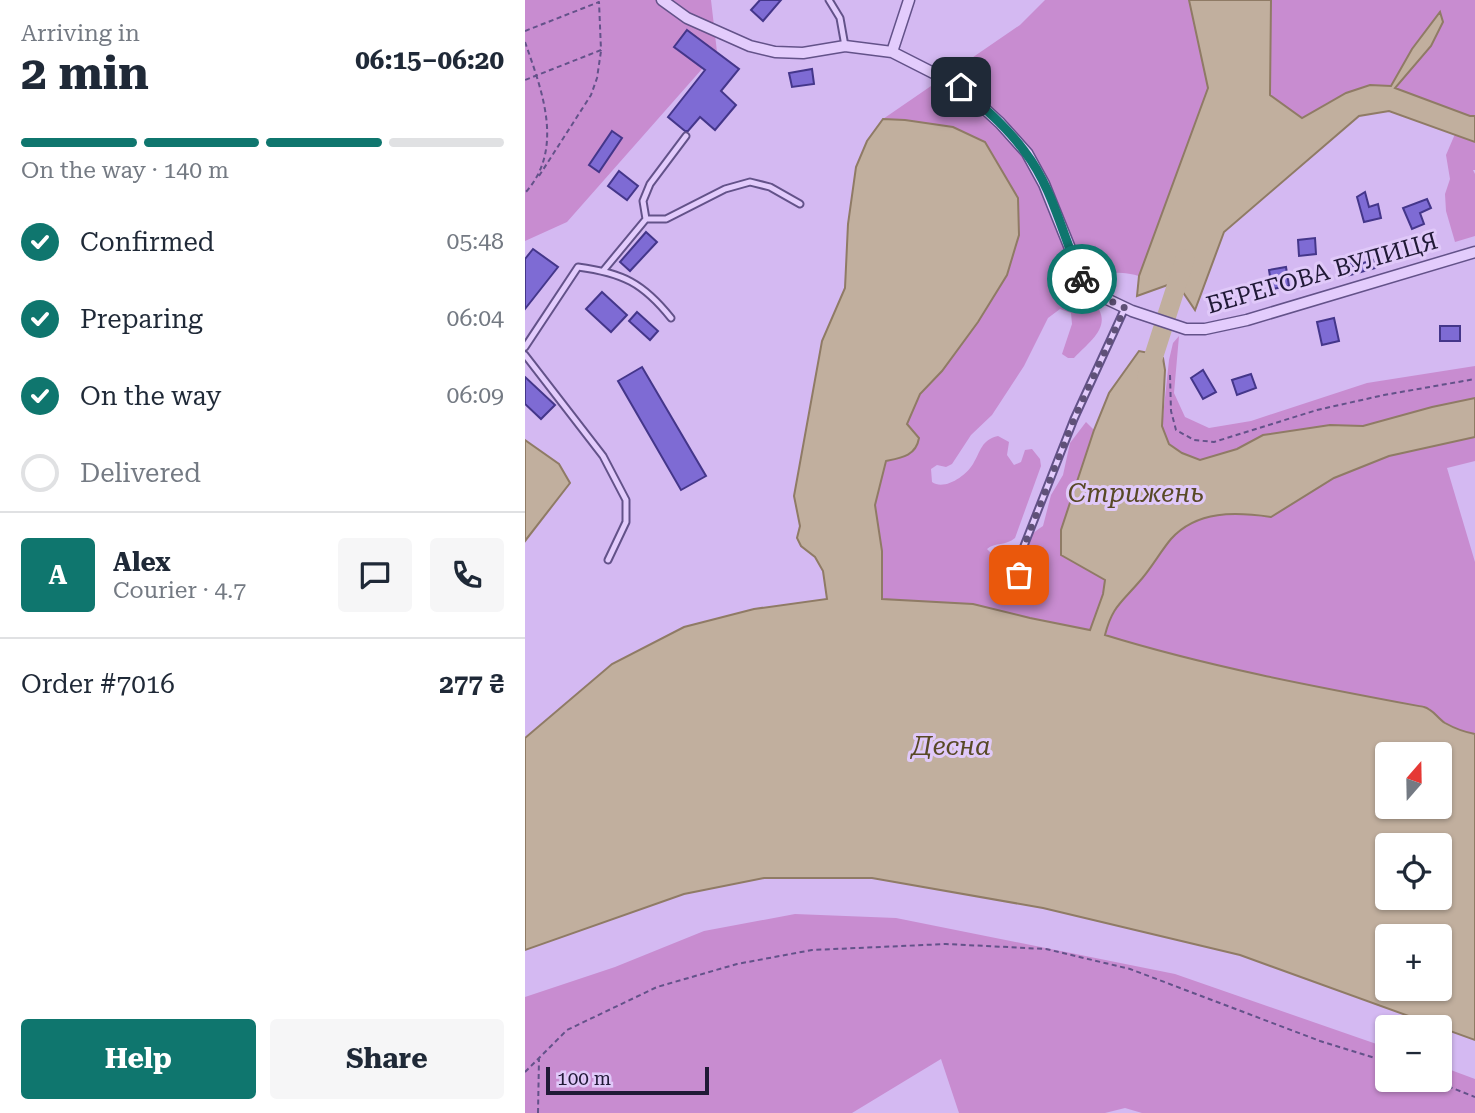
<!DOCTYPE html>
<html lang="en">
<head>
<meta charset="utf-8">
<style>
  body { margin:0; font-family:"Roboto Serif",serif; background:#f6f6f7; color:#1f2937; height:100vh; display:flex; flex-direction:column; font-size:26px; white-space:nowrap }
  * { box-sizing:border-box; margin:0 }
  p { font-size:23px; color:#747a83 }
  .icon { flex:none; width:38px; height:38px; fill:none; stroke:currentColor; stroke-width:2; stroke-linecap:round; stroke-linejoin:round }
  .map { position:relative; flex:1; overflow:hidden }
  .drawer { display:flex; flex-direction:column; background:#fff; width:525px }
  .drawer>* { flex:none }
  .needle { width:46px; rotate:20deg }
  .controls { position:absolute; left:850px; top:742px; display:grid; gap:14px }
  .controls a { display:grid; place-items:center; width:77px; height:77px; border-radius:7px; background:#fff; box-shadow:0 2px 5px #0004; font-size:35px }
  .scale { position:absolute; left:21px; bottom:18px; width:163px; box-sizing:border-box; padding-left:7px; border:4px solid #201936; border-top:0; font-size:19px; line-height:24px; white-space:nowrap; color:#201936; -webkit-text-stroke:5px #e0c9f9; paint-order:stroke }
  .pin { position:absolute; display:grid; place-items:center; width:60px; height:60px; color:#fff; margin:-30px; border-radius:14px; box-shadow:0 4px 10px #0006 }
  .courier { position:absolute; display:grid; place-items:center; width:70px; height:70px; margin:-35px; border:5px solid #0f766e; border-radius:50%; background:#fff; color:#222; box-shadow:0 2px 9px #0007 }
  .summary em { font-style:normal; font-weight:700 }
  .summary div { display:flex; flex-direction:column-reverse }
  .summary { display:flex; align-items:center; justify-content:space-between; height:119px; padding:0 21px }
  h1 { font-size:46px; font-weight:700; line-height:52px }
  .bar { display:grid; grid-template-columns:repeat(4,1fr); gap:10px 7px; align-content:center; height:84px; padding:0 21px }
  .bar i { height:9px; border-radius:5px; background:#e0e1e3 }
  .bar .active { background:#0f766e }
  .bar p { grid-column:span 4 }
  .line { display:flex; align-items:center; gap:18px; padding:0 21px; border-top:2px solid #e0e1e3 }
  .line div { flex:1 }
  .round { display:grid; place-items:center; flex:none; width:74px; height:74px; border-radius:7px; background:#f6f6f7 }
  ol { padding:0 21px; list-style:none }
  li { display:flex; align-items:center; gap:21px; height:77px }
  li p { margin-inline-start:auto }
  li .icon { padding:7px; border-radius:50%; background:#0f766e; color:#fff; stroke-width:4 }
  li:last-child { color:#747a83 }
  li i { width:38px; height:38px; border:4px solid #e0e1e3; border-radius:50% }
  .button { display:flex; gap:14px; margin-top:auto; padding:14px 21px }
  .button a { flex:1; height:80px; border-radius:7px; background:#0f766e; color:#fff; font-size:28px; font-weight:700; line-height:80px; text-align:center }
  .button a+a { background:#f6f6f7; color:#1f2937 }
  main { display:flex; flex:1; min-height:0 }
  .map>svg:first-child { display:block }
</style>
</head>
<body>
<main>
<section class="drawer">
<div class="summary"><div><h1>2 min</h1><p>Arriving in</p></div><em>06:15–06:20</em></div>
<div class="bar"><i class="active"></i><i class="active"></i><i class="active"></i><i></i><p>On the way · 140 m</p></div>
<ol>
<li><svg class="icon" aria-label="check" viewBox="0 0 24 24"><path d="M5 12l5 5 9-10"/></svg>Confirmed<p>05:48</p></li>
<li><svg class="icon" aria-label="check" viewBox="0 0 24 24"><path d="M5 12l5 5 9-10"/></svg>Preparing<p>06:04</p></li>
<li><svg class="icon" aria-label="check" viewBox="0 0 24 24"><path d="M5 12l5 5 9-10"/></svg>On the way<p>06:09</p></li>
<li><i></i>Delivered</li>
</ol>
<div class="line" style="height:126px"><b class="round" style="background:#0f766e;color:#fff">A</b><div><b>Alex</b><p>Courier · 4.7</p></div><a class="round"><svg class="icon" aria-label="chat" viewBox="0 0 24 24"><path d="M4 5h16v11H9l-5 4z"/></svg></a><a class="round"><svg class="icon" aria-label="phone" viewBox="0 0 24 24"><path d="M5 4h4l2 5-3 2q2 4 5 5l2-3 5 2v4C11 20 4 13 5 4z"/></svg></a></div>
<div class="line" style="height:91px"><div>Order #7016</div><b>277 ₴</b></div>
<div class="button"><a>Help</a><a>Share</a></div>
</section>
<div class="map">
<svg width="950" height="1113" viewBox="0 0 950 1113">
  <rect width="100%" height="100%" fill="#d4b9f2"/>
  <path fill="#c88cd0" d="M 0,0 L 186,0 L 192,52 L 42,222 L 0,241 Z
    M 520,0 L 664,0 L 683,88 L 614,276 C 605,273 581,270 573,277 C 568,281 568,292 566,299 C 591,324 567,339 549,358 L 543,358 L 537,354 L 547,324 L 546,313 L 535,309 L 523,318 L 499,366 L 467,415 L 446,435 L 427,464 L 421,467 L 412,465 L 406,469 L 407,482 C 419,491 441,476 448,464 C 456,451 456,440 473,436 L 484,442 L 482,455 L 489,465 L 496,462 L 500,450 L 507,449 L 515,459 L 516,466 L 490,538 C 481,546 470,542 462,549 C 467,555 472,555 478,560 C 487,567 486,570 499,574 L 504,570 C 499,548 497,539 518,526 L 526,495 L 538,475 L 545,443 L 561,422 L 569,430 L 536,530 L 536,555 L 580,580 L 578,594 L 565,630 L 505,618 L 448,604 L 357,599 L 357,551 L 350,505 L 361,461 L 374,458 L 382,425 L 395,394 L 417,371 L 453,322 L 482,275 L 428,127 L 380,120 L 358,119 L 495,25 Z
    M 746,0 L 950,0 L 950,116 L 945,117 L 870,88 L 906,46 L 887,49 L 866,87 C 828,83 808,100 777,118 L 745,95 Z
    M 930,134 L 950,142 L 950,170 L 948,170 L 950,174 L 950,236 L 930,242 L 921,211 L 920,194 L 925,179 L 921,155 Z
    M 654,336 L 649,393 L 660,417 L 684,428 L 726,421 L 842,383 L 950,366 L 950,398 L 907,407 L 838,426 L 805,425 L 738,435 L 712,449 L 675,460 L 657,453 L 644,443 L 637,426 L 644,360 L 648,343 Z
    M 950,437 L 950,461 L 922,468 L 950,562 L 950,734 L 940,732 L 918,722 L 904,708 L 845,699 L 665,659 L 580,636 C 588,607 596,603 614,582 C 626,569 634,552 646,539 C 672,510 711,512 746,517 L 809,478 L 864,456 Z
    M 270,914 L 371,918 L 650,974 L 863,1048 L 863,1080 L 915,1080 L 915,1066 L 950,1079 L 950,1113 L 617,1113 L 600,1108 L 580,1113 L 434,1113 L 416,1059 L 327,1113 L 0,1113 L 0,997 L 90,967 L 179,931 Z"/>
  <path fill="#c1af9e" stroke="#8f7b65" stroke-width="2" fill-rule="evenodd" d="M 664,0 L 746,0 L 745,95 L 777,118 L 821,93 L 845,85 L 866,86 L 887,49 L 915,12 L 918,22 L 906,46 L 870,88 L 945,116 L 950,116 L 950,142 L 864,111 L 834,116 L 699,232 L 670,310 L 651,282 L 612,296 L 614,276 L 683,88 Z
    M 358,119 L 380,120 L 428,127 L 460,142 L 493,198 L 494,235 L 482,275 L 453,322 L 417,371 L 395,394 L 382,424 L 394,438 C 391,456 376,458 361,461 L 350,505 L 357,551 L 357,599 L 448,604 L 505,618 L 565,630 L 578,594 L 580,580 L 536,555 L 536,530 L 569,430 L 584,393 L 614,351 L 629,354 L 638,358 L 640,370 L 637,426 L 644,444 L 657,453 L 675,460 L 712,449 L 738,435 L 805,425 L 838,426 L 907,407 L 950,398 L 950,437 L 864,456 L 809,478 L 746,517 C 711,512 672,510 646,539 C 635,552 626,569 614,582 C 596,603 587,607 580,635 C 684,667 792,687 899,707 C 908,709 912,718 920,723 C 929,728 939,732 950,734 L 950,1040 L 715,955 L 518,908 L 347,878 L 239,878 L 159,894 L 0,950 L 0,738 L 87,664 L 159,627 L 229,609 L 302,599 L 298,571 L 290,557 L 276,546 L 272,538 L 275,526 L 269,496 L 297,341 L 320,288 L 323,224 L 331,167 L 342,141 ZM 863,754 L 915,754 L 915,807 L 863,807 ZM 863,845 L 915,845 L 915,898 L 863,898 ZM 915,936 L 915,989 L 863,989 L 863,936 Z
    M 0,440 L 34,464 L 45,483 L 0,541 Z"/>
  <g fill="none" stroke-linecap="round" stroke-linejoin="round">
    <path stroke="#c1af9e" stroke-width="19" d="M 622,377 L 660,259"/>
  </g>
  <path fill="#7e6bd4" stroke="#44368a" stroke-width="2" d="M 235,0 L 256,0 L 238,21 L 226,10 Z
    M 162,30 L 214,69 L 196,91 L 211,105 L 190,130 L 175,117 L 163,131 L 160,131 L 143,117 L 180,70 L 149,47 Z
    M 287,69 L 289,84 L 267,87 L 264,73 Z
    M 87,131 L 97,138 L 74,172 L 64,165 Z
    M 94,171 L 113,186 L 102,200 L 83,186 Z
    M 840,192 L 844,207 L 853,204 L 856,218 L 839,222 L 832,197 Z
    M 902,199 L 906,208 L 895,213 L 899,224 L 887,229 L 878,208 Z
    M 121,232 L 132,242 L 105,271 L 95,262 Z
    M 790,238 L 791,254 L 774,256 L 773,240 Z
    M 8,249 L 33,267 L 0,309 L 0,259 Z
    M 825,257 L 828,266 L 848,260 L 850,268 L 818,277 L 813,260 Z
    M 761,267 L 764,286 L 747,289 L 744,270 Z
    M 77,292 L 102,315 L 86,332 L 61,309 Z
    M 112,312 L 133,331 L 125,340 L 104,321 Z
    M 809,318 L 814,341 L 797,345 L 792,322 Z
    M 915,326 L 935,326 L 935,341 L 915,341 Z
    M 117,367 L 181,476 L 156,490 L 93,381 Z
    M 678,370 L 691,392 L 678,399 L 666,378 Z
    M 726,374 L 731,388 L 712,395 L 707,380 Z
    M 0,377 L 30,405 L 16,419 L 0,404 Z"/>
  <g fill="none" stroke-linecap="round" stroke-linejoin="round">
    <g stroke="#635289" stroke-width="9">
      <path id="lane" d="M 304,0 L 315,18 L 320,46
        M 121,219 L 141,219 L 200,189 L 225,182 L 245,187 L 275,204
        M 78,271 L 121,219 L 118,201 L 125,184 L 161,136
        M 0,347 L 53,267 C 98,273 118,283 146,318
        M 0,355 L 78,456 L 101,500 L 101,522 L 83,560
        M 494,589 L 493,561 L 549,419 L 600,308"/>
    </g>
    <g stroke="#635289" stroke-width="13">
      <path id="street" d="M 137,0 L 162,18 L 225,46 L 250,52 L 278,53 L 320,46 L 367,52 L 436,87 L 475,123 L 502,153 L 519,184 L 557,278 L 567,292 L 607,311 L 661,329 L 680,329 L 722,320 L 950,252
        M 367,52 L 384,0"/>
    </g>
    <path stroke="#635289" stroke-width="2" stroke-dasharray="5 3.5" stroke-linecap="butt" d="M 0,31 L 74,2 L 76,50 L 0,80
      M 0,42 C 17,91 40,149 0,193
      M 14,176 L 66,95 L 72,78 L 76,51
      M 645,375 L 646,411 L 651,430 L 669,440 L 689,442 L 792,410 L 859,395 L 950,379
      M 0,1072 L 42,1030 L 132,987 L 212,964 L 287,950 L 421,944 L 521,949 L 605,969 L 795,1041 L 863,1062
      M 907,1080 L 950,1097
      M 13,1113 L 14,1058"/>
    <use href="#lane" stroke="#e3ccfc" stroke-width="5"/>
    <use href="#street" stroke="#e3ccfc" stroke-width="10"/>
  </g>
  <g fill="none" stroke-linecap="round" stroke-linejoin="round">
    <path stroke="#5f5178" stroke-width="7" stroke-dasharray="0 12.6" d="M 494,575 L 493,561 L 549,419 L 600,308 L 567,292 L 557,279"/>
    <path stroke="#0f766e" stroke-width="9" d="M 436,87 C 458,107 482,127 500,152 C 528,188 538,238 557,279"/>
  </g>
  <g text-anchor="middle" stroke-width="6" stroke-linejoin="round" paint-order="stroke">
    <g font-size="24" fill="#201936" stroke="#e0c9f9">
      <text transform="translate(797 273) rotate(-16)" y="8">БЕРЕГОВА ВУЛИЦЯ</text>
    </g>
    <g font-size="26" font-style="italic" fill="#584926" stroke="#e0c9f9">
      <text x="611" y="502">Стрижень</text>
      <text x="426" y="755">Десна</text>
    </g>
  </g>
</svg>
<div class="controls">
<a><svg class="needle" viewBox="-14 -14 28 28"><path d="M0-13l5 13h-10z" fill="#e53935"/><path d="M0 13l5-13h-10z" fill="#747a83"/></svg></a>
<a><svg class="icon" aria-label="locate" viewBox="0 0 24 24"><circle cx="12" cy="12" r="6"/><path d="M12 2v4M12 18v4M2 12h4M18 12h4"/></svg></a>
<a>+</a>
<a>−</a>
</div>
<div class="scale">100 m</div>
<div class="pin" style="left:494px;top:575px;background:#ea580c"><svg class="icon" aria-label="bag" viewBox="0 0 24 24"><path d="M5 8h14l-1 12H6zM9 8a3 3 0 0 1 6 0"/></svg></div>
<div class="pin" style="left:436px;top:87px;background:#1f2937"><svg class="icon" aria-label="home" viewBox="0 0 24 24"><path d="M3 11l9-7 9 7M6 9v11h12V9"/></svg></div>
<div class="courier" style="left:557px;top:279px"><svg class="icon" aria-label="bike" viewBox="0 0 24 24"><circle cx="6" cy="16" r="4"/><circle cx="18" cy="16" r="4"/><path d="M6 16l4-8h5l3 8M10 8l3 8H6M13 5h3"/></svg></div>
</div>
</main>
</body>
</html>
